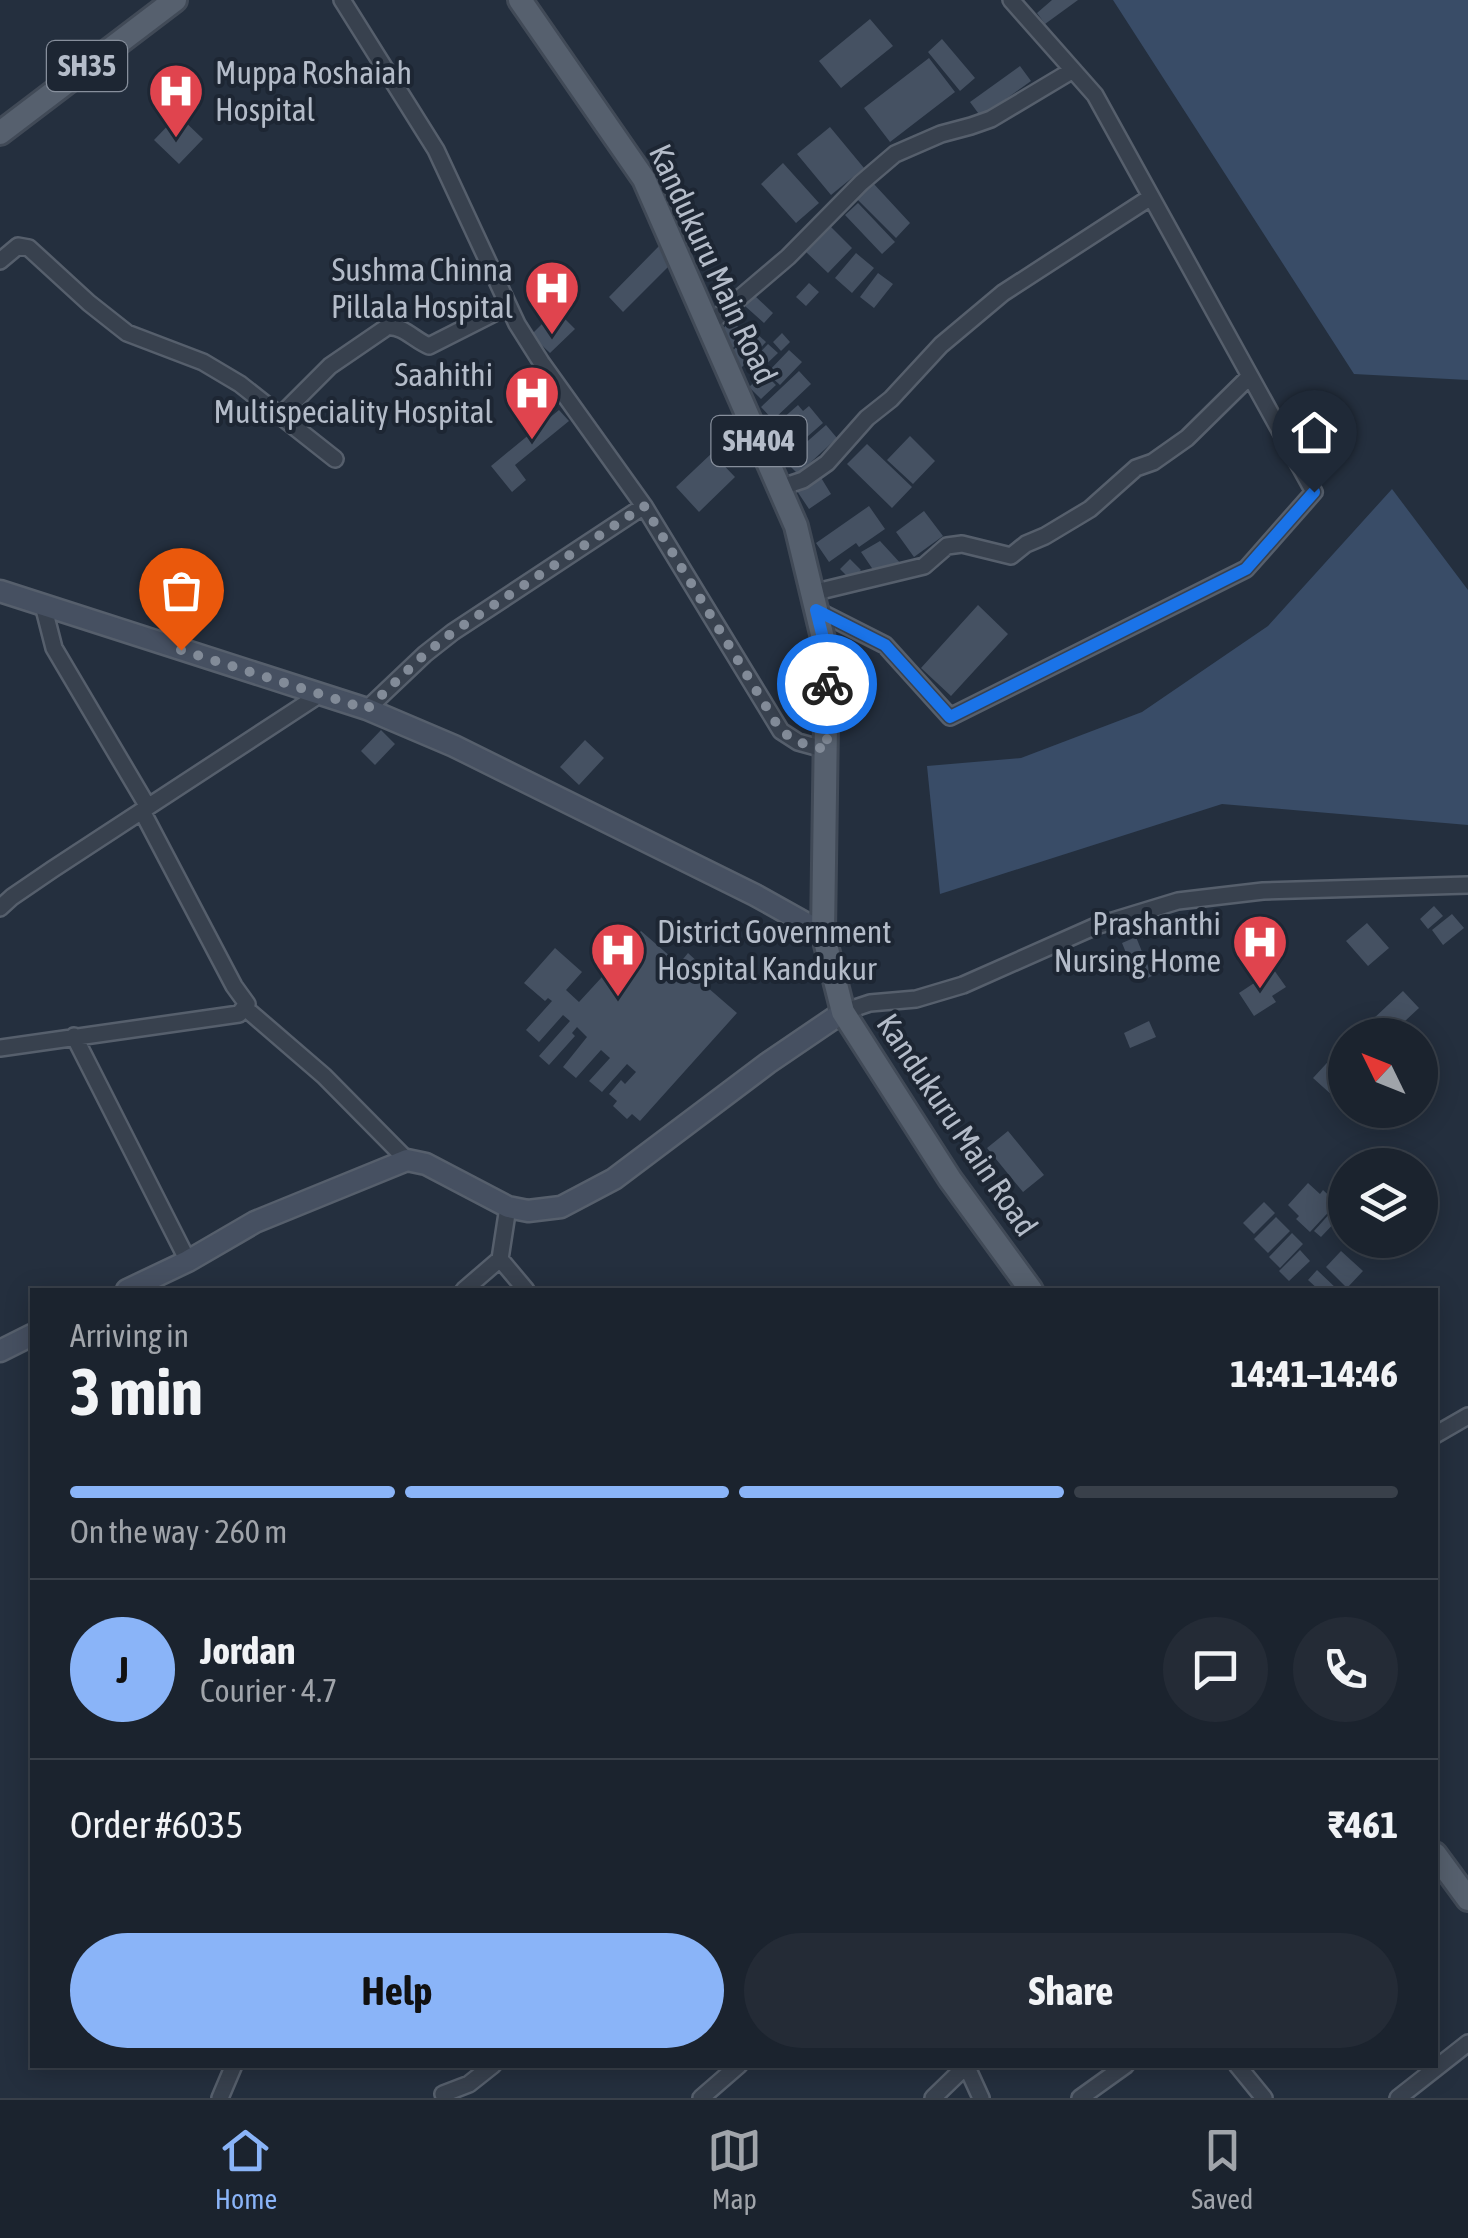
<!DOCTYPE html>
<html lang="en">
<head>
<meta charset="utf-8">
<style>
  body { margin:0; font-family:"Asap Condensed",sans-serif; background:#242b36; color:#f1f3f6; height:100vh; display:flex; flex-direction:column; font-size:38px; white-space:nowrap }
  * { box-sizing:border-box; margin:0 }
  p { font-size:32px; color:#a0a4aa }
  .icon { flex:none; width:55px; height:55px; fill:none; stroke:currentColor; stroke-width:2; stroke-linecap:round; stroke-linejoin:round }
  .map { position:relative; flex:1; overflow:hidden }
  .drawer { position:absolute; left:30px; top:1288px; width:1408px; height:780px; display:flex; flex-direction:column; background:#1b232e; border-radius:0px; box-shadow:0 5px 25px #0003,0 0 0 2px #39404a }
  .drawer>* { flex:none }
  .needle { width:65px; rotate:313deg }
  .controls { position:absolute; left:1328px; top:1018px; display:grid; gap:20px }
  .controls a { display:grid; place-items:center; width:110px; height:110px; border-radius:50%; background:#1b232e; box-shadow:0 5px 25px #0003,0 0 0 2px #39404a; font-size:50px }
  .pin { position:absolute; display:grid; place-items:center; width:85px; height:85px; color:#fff; margin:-102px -42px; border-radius:50% 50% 50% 0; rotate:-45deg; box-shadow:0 0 10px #0007 }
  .pin .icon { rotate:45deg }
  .courier { position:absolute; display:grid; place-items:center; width:100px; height:100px; margin:-50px; border:8px solid #1a73e8; border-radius:50%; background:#fff; color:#222; box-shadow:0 2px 12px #0007 }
  .summary em { font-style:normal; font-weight:700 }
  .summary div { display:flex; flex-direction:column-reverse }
  .summary { display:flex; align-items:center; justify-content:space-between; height:170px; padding:0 40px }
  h1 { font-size:65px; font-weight:700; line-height:75px }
  .bar { display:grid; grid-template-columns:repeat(4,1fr); gap:15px 10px; align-content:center; height:120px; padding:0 40px }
  .bar i { height:12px; border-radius:8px; background:#39404a }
  .bar .selected { background:#8ab4f8 }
  .bar p { grid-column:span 4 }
  .line { display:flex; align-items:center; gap:25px; padding:0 40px; border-top:2px solid #39404a }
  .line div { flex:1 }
  .round { display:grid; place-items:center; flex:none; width:105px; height:105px; border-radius:52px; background:#242b36 }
  .action { display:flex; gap:20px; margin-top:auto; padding:20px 40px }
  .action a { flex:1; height:115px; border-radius:60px; background:#8ab4f8; color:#111; font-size:40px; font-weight:700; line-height:115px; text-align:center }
  .action a+a { background:#242b36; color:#f1f3f6 }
  .dock { display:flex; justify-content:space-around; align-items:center; height:140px; border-top:2px solid #39404a; background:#1b232e; font-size:28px; color:#a0a4aa }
  .dock a { display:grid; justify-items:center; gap:5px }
  .dock .selected { color:#8ab4f8 }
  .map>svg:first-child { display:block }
</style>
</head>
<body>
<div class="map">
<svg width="1468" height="2098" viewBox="0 0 1468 2098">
  <rect width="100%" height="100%" fill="#242f3e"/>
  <path fill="#394c67" d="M 1113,0 L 1468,0 L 1468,380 L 1354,374 Z
    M 1392,489 L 1468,590 L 1468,825 L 1222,804 L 940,894 L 927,766 L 1021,758 L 1142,712 L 1268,626 Z"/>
  <path fill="#455162" d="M 1052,0 L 1078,0 L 1045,24 L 1037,13 Z
    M 870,19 L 893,46 L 841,88 L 819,61 Z
    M 942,39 L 975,78 L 960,91 L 928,52 Z
    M 929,58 L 955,92 L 890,142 L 864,108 Z
    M 1020,66 L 1031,81 L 981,117 L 970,102 Z
    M 178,115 L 203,139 L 179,164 L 154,140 Z
    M 830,127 L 864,168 L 831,195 L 797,154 Z
    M 783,163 L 819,203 L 796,223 L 761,184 Z
    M 873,183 L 910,223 L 896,238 L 857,199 Z
    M 858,203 L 895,242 L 882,254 L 845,215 Z
    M 829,225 L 852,248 L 828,273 L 805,251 Z
    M 659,246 L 674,261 L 623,312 L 609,297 Z
    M 856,253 L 874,268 L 852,293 L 835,278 Z
    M 878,273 L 893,284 L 874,308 L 860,297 Z
    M 809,283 L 819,292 L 806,306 L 796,297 Z
    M 755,296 L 773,313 L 764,323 L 745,306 Z
    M 556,310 L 575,329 L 550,353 L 531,335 Z
    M 731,320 L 746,334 L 733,348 L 718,334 Z
    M 754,331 L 766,342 L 754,355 L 742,344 Z
    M 782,333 L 790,342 L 781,351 L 773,342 Z
    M 739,344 L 753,356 L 741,368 L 728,356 Z
    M 768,344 L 778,353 L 756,374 L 748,365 Z
    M 789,350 L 802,362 L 780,385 L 767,373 Z
    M 799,371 L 811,384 L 773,420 L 761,407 Z
    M 764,373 L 776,385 L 761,399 L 749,387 Z
    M 798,405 L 803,411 L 809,406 L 823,423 L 784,457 L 769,440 L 778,433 L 773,427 Z
    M 559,410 L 569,421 L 515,465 L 526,480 L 512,492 L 491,466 Z
    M 826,425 L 837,438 L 798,474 L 785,461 Z
    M 910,436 L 935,461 L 913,484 L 887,460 Z
    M 867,444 L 912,487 L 892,508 L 847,464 Z
    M 712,453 L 735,477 L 699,512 L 676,487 Z
    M 820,476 L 831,494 L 809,509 L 797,491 Z
    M 869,506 L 885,529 L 859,547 L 856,543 L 829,562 L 816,543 Z
    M 924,511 L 943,536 L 914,557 L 896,532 Z
    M 880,541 L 903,566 L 876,574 L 861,552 Z
    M 850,559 L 861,570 L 851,580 L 840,569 Z
    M 978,605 L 1008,634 L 951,696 L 921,668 Z
    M 381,730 L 395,744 L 375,765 L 361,751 Z
    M 585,740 L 604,758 L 579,785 L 560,767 Z
    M 1434,906 L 1443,916 L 1428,929 L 1420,919 Z
    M 1452,914 L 1464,928 L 1443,945 L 1432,930 Z
    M 1367,923 L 1389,948 L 1368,966 L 1346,941 Z
    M 641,931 L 679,964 L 688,953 L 715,978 L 707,987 L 737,1013 L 640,1121 L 632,1114 L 627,1119 L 613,1106 L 617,1101 L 609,1094 L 621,1080 L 625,1084 L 636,1072 L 627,1064 L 602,1092 L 589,1081 L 610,1058 L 601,1050 L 576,1078 L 563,1067 L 587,1037 L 577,1027 L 572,1033 L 575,1036 L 549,1065 L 539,1056 L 570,1021 L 563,1015 L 539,1042 L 526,1030 L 552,1001 L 548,998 L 545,1001 L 524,983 L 555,948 L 582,972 L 566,990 L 579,1002 L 613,965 L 604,957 L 622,936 L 630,943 Z
    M 1136,937 L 1152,976 L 1138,982 L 1122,943 Z
    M 1274,970 L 1286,987 L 1272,996 L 1276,1002 L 1254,1016 L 1239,993 Z
    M 1403,991 L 1419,1008 L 1390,1035 L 1385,1035 L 1372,1020 Z
    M 1149,1021 L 1156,1037 L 1130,1048 L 1124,1033 Z
    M 1338,1051 L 1345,1058 L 1345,1082 L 1333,1096 L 1313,1078 Z
    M 1008,1131 L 1044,1175 L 1023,1192 L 987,1148 Z
    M 1308,1183 L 1320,1194 L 1323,1190 L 1337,1203 L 1310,1232 L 1296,1219 L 1299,1216 L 1288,1205 Z
    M 1264,1202 L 1275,1213 L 1254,1234 L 1243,1223 Z
    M 1332,1211 L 1339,1218 L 1321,1237 L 1314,1231 Z
    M 1276,1217 L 1290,1231 L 1268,1253 L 1254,1239 Z
    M 1292,1233 L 1303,1244 L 1280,1268 L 1269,1257 Z
    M 1300,1250 L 1310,1261 L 1289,1281 L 1279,1271 Z
    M 1341,1251 L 1363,1271 L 1347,1288 L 1326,1267 Z
    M 1317,1270 L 1338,1290 L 1319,1290 L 1308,1280 Z"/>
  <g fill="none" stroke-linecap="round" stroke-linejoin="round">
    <g stroke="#565f6c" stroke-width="20">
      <path id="street" d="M 342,0 L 436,150 L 517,324 L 541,362 L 644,506 L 781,731 L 798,742 L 827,750
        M 0,261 L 18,246 L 29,248 L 89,303 L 127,333 L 203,362 L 240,384 L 335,459
        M 708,325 L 788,257 L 861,183 L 895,154 L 941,134 L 971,126 L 991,119 L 1073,70
        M 281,415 L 330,366 L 387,327 C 403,325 414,340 429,346 L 508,306
        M 779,488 L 803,480 L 827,463 L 867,418 L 891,399 L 941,345 L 1003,293 L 1151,197
        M 812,593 L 924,566 L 947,546 L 962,544 L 1011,556 L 1026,544 L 1045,536 L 1090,509 L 1136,468 L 1153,462 L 1187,438 L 1250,376
        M 43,605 L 54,648 L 148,807
        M 816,610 L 885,645 L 950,717 L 1246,569 L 1314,492 L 1095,95 L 1011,0
        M 367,709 L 425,654 L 453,632 L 644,506
        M 0,908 L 12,897 L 53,869 L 319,695
        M 244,1007 L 324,1076 L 407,1160
        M 843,1012 L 870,1003 L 916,999 L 963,985 L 1096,926 L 1178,901 L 1263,891 L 1468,885
        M 74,1036 L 188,1261
        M 0,1048 L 239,1014 L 247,1004 L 234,986 L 142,811
        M 500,1259 L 526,1290
        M 464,1290 L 500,1259 L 508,1207
        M 1435,1435 L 1468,1416
        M 966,2065 L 981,2098
        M 1237,2065 L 1264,2098
        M 443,2094 L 469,2084 L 493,2065
        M 220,2098 L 234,2065
        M 701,2098 L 739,2065
        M 933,2098 L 967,2065
        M 1080,2098 L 1126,2065
        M 1398,2098 L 1468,2043"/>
    </g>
    <g stroke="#565f6c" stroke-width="25">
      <path id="secondary" d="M 0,591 L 367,709 L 454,746 L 755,895 L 823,933
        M 127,1290 L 188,1261 L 255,1222 L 407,1160 L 426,1164 L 508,1207 L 528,1211 L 561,1207 L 614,1179 L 768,1063 L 843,1012
        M 0,1351 L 32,1335"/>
    </g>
    <g stroke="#414a57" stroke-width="28">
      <path id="primary" d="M 520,0 L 644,179 L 796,526 L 827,655 L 823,933 L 843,1012 L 950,1179 L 1031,1290
        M 0,133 L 175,0
        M 1435,1854 L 1468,1899"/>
    </g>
    <use href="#street" stroke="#38414e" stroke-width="15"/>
    <use href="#secondary" stroke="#465061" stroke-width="20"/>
    <use href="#primary" stroke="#56606e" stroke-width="22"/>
  </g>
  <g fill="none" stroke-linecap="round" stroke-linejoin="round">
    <path stroke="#828b98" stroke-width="10" stroke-dasharray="0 18" d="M 181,650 L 367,709 L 425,654 L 453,632 L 644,506 L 781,731 L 798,742 L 827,750 L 827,684"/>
    <path stroke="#1a73e8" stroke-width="12" d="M 827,684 L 827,654 L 816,610 L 885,645 L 950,717 L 1246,569 L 1314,492"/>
  </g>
  <defs>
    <g id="hospital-pin" transform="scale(2.875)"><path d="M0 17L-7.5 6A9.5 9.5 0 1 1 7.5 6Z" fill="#e0444e" stroke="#1d2633"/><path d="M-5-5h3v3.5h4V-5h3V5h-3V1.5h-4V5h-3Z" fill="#fff"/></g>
  </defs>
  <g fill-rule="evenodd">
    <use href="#hospital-pin" x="176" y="91"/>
    <use href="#hospital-pin" x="552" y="288"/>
    <use href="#hospital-pin" x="532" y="393"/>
    <use href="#hospital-pin" x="1260" y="942"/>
    <use href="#hospital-pin" x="618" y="950"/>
  </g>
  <g text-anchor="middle" stroke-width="8" stroke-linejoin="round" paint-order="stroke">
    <g fill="#1d2633" stroke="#878f9c" stroke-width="2.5">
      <rect x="47" y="41" width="80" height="50" rx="8"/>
      <rect x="711.5" y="416" width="95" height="50" rx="8"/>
    </g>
    <g font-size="30" font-weight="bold" fill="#b4bcc9">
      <text x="87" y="76">SH35</text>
      <text x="759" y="451">SH404</text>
    </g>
    <g font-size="32" fill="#b4bcc9" stroke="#1d2633" text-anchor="end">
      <text x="215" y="84" text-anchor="start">Muppa Roshaiah<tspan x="215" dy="37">Hospital</tspan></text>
      <text x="513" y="281">Sushma Chinna<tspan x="513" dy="37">Pillala Hospital</tspan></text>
      <text x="493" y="386">Saahithi<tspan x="493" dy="37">Multispeciality Hospital</tspan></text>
      <text x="1221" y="935">Prashanthi<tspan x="1221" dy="37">Nursing Home</tspan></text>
      <text x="657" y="943" text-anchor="start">District Government<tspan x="657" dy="37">Hospital Kandukur</tspan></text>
    </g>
    <g font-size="32" fill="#b4bcc9" stroke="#1d2633">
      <text transform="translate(713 264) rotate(65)" y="11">Kandukuru Main Road</text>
      <text transform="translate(957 1125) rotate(56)" y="11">Kandukuru Main Road</text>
    </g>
  </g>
</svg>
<div class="controls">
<a><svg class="needle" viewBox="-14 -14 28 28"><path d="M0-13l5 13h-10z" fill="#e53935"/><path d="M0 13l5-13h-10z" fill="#a0a4aa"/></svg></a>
<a><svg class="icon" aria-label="layers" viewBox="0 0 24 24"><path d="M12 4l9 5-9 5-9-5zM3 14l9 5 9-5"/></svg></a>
</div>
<div class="pin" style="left:181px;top:650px;background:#ea580c"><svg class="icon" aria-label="bag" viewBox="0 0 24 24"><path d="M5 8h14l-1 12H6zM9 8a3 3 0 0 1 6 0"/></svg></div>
<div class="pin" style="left:1314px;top:492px;background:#1f2937"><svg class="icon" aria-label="home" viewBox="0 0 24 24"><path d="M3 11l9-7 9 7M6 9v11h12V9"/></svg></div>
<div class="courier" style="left:827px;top:684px"><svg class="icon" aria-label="bike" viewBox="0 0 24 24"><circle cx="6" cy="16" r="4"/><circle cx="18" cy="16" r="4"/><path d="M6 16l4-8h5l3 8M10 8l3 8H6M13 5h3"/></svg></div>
<section class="drawer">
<div class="summary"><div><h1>3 min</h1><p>Arriving in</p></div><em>14:41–14:46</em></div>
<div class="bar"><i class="selected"></i><i class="selected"></i><i class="selected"></i><i></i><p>On the way · 260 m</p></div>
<div class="line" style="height:180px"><b class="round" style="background:#8ab4f8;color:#111">J</b><div><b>Jordan</b><p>Courier · 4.7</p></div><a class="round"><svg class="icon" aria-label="chat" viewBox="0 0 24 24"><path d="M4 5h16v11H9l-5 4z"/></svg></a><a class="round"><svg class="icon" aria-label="phone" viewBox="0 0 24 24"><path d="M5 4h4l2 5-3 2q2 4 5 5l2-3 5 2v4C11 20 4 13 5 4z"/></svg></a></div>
<div class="line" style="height:130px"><div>Order #6035</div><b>₹461</b></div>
<div class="action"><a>Help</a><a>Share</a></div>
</section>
</div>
<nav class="dock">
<a class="selected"><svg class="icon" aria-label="home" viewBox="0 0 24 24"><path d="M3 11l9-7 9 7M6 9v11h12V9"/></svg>Home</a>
<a><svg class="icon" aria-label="map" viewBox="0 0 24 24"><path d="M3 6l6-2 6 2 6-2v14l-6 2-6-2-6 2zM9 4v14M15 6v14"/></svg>Map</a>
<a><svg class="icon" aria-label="saved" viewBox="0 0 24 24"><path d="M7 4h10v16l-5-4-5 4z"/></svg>Saved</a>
</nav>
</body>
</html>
